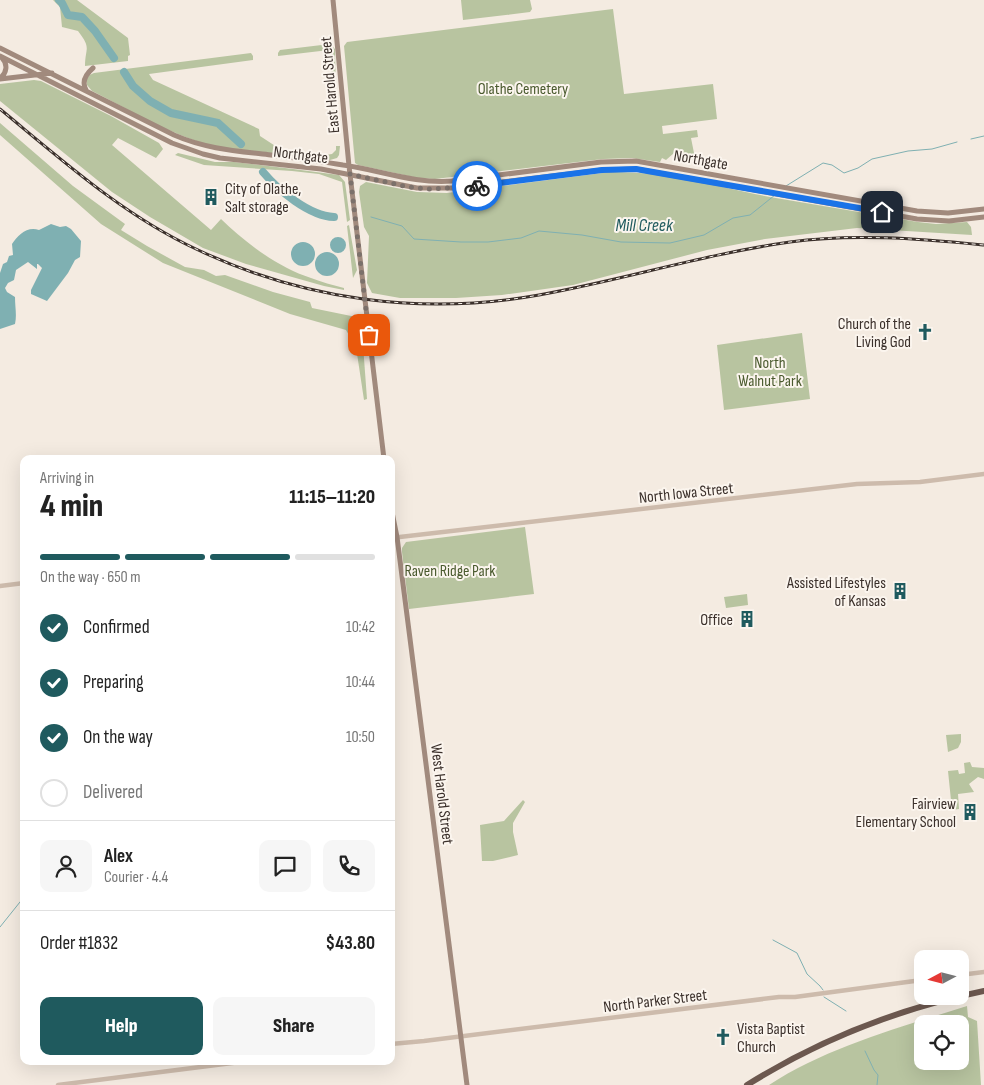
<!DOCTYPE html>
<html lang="en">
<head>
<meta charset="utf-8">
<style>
  body { margin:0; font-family:"Sofia Sans Condensed",sans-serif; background:#f6f6f6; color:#222; height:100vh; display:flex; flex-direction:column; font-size:19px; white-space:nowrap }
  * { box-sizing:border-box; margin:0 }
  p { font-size:16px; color:#767676 }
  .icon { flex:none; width:28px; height:28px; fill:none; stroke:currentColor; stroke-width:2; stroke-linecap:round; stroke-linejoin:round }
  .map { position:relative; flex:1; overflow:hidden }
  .side { position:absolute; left:20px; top:455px; width:375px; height:610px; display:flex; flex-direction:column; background:#fff; border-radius:10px; box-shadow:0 5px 20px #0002 }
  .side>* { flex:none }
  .needle { width:32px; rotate:263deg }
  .tools { position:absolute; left:914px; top:950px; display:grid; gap:10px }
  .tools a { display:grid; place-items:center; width:55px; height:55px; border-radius:10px; background:#fff; box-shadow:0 5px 20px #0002; font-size:25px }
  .pin { position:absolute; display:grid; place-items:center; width:42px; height:42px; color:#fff; margin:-21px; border-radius:10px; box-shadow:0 2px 8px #0006 }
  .courier { position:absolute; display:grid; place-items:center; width:50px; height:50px; margin:-25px; border:4px solid #1a73e8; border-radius:50%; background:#fff; color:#222; box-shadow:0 1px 6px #0007 }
  .headline em { font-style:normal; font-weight:800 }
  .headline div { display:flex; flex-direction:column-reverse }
  .headline { display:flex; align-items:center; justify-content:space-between; height:85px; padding:0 20px }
  h1 { font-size:32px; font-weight:800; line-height:38px }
  .bar { display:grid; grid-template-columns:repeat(4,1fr); gap:8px 5px; align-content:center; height:60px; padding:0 20px }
  .bar i { height:6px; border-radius:4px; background:#e0e0e0 }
  .bar .on { background:#1f5a5e }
  .bar p { grid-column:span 4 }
  .line { display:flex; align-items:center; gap:12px; padding:0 20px; border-top:1px solid #e0e0e0 }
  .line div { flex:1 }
  .round { display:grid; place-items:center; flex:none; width:52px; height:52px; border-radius:10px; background:#f6f6f6 }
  ol { padding:0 20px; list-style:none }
  li { display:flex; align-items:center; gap:15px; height:55px }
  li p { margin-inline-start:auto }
  li .icon { padding:5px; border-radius:50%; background:#1f5a5e; color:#fff; stroke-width:4 }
  li:last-child { color:#767676 }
  li i { width:28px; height:28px; border:2px solid #e0e0e0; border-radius:50% }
  .cta { display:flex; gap:10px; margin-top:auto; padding:10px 20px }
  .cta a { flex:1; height:58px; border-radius:10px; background:#1f5a5e; color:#fff; font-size:20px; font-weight:800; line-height:58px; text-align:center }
  .cta a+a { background:#f6f6f6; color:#222 }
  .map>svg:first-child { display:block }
</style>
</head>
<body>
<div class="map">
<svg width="984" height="1085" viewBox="0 0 984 1085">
  <rect width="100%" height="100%" fill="#f4ebe1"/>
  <path fill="#b8c4a0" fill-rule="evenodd" d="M 53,0 L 77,0 L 128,38 L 130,55 L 128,56 L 128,61 L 85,66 C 85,47 92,49 78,31 L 62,27 L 60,7 Z
    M 461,0 L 530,0 L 532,9 L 530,12 L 463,20 Z
    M 613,9 L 624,94 L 713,84 L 717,119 L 662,126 L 663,134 L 697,130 L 698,137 L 691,138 L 695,158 L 693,161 L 674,153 L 666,160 L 662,158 L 660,162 L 632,158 L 603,159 L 435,179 L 418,178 L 358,165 L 355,163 L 344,46 L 347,42 Z
    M 330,44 L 335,49 L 336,98 L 332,99 L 334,97 L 329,50 L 278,56 L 278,53 L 280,50 Z
    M 251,53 L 253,56 L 253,60 L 149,74 L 153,80 L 259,129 L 260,136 L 283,151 L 318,156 L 332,154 L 336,150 L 336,146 L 340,146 L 339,155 L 337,158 L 330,160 L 221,148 C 175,138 134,112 92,91 L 87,85 C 86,78 88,75 94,73 Z
    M 34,80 L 41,81 L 111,116 L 159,143 L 163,149 L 156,158 L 118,138 L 112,145 L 211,230 L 221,219 C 246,243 277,267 311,278 C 321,282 333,285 344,288 L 344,290 L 324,286 L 246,264 L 203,248 L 150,217 L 112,192 L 0,101 L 0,84 Z
    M 0,123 L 73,186 L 125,224 L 121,230 L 147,246 L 185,267 L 204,270 L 216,276 L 225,275 L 273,292 L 310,302 L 312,308 L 361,318 L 367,399 L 364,400 L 356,347 L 346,330 L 290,314 L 163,263 L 101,224 L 0,135 Z
    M 178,153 L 215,162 L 234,162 L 293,169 L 339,175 L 345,182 L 350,220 L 347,222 L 342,182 L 319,174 L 292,171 L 204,165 L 175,155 Z
    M 610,172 C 665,171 718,187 770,197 L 918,222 L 936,224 L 967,222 L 971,227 L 972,235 L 857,228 L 765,239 L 707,250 L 573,285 L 502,295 L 456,298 L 400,298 L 372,293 L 367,283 L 369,236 L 364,227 L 359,192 L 360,186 L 366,182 L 417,192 L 447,193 Z
    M 349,225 L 357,270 L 353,278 L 347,226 Z
    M 802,333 L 810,399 L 724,410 L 717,345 Z
    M 525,527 L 534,594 L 409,609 L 402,552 L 402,548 L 406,542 Z
    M 747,594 L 748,605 L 726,608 L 724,597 Z
    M 961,734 L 961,742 L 958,748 L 948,752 L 946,735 Z
    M 970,762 L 972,767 L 984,768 L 984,779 L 978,777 L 969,784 L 974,792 L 958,794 L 959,809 L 952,810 L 948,771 L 958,770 L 959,774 L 965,773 L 964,763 Z
    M 523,800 L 525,802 L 513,823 L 513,832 L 518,855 L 493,861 L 482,861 L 480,825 L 504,821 Z
    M 967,1006 L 968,1017 L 977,1021 L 981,1085 L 769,1085 C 827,1047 901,1027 967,1006 ZM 922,1024 L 960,1024 L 960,1061 L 922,1061 Z"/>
  <path fill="#7fb0b2" d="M 51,224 L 60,227 L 66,226 L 71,229 L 81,241 L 80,257 L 75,260 L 68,273 L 47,301 L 31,294 L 31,290 L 42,268 L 38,264 L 37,264 L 37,269 L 28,262 L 16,270 L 14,280 L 8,283 L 5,288 L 7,292 L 15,297 C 15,307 17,315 15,324 L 0,329 L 0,273 L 3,264 L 7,262 L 9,256 L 13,255 L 12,244 C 18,235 27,226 39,230 Z
    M330 245a8 8 0 1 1 16 0a8 8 0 1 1-16 0Z
    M291 254a12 12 0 1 1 24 0a12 12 0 1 1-24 0Z
    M315 264a12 12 0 1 1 24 0a12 12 0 1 1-24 0Z"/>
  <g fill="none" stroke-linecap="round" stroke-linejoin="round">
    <path stroke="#7fb0b2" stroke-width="1" d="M 971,139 L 984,136
      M 786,186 L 823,163 L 832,165 L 844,173 L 858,168 L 872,159 L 908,151 L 932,149 L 957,142
      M 371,217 L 402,226 L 414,239 L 461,242 L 488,242 L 521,238 L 539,231 L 582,235 L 621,242 L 670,243 L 704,235 L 733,218 L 750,215 L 775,195
      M 0,927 L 24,897
      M 773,940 L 797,953 L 807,974 L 820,986 L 823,990
      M 824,997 L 846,1011
      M 865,1051 L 874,1070 L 878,1075 L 877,1085"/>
    <path stroke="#7fb0b2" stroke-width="8" d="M 59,0 L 62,3 L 68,15 L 82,17 L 95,31 L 114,58
      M 124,72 L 133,86 L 150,101 L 171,113 L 218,123 L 241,144
      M 263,172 C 278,190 309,216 334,217"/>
    <path stroke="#cdbbac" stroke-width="4.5" d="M 391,538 L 857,484 L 920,482 L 984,474
      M 0,586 L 24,583
      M 960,975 L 984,972
      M 391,1044 L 424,1041 L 779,997 L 795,997 L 922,980
      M 58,1085 L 248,1061"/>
    <path stroke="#a18a7d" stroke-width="5" d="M 333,0 L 349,166 L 384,459
      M 0,48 L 174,135 C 206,149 237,151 271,155 C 295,158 319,161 343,165 C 380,170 414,184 452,181 L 601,162 L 636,161 L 917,211 L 948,213 L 984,209
      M 0,56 L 172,143 L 203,154 L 220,158 L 321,169 L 417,188 L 453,188 L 602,170 L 636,169 L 917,219 L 949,221 L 984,217
      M 0,78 C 7,73 8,64 2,58
      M 0,79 L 52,73
      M 86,90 C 81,81 86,74 93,68
      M 391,507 L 397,537 L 467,1085"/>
    <path stroke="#6c584f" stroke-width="6" d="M 747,1085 C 819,1040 901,1008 984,991"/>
    <g stroke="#3b302b" stroke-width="3">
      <path id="rail" d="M 0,109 C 62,160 123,215 196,249 C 303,300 421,316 539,295 C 623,280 705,254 790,242 C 855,233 919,239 984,245"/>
    </g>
    <use href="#rail" stroke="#fbf5ee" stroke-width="1" stroke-dasharray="4" stroke-linecap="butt"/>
  </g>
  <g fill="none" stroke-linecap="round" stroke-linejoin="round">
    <path stroke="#7c716b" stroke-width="5" stroke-dasharray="0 9" d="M 369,335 L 350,174 L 408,187 L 430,189 L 477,186"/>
    <path stroke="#1a73e8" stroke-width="6" d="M 477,186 L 602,170 L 636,169 L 882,212"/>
  </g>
  <defs>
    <g id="building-bare" transform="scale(1.35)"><path d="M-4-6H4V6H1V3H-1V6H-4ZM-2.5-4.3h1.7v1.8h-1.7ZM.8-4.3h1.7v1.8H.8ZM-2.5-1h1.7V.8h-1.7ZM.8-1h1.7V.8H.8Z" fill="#1f5a5e" stroke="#fbf5ee" stroke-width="2.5" paint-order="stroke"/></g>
    <g id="church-bare" transform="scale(1.35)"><path d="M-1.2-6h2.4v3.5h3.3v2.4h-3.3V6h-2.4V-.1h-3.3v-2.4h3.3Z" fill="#1f5a5e" stroke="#fbf5ee" stroke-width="2.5" paint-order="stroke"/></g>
  </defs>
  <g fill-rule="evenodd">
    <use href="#building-bare" x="211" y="197"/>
    <use href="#church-bare" x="925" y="332"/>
    <use href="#building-bare" x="900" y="591"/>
    <use href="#building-bare" x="747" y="619"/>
    <use href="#building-bare" x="970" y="812"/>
    <use href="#church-bare" x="723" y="1037"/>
  </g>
  <g text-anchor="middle" stroke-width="4" stroke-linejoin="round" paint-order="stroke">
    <g font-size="16" fill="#3b302b" stroke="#fbf5ee">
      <text transform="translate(329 85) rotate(-95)" y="6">East Harold Street</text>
      <text transform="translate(301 154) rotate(7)" y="6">Northgate</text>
      <text transform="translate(701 159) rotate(10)" y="6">Northgate</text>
      <text transform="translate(686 492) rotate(-6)" y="6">North Iowa Street</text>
      <text transform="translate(443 794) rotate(83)" y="6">West Harold Street</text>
      <text transform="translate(655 1000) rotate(-7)" y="6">North Parker Street</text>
    </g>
    <g font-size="16" fill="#4a5a2e" stroke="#fbf5ee">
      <text x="523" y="94">Olathe Cemetery</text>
      <text x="770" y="368">North<tspan x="770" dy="18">Walnut Park</tspan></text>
      <text x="450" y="576">Raven Ridge Park</text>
    </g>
    <g font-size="16" fill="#3b302b" stroke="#fbf5ee" text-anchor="end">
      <text x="225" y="194" text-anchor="start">City of Olathe,<tspan x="225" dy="18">Salt storage</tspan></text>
      <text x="911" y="329">Church of the<tspan x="911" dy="18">Living God</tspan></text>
      <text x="886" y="588">Assisted Lifestyles<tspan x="886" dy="18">of Kansas</tspan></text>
      <text x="733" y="625">Office</text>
      <text x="956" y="809">Fairview<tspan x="956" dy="18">Elementary School</tspan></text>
      <text x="737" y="1034" text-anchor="start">Vista Baptist<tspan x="737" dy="18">Church</tspan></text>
    </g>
    <g font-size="18" font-style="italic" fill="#1f5a5e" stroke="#fbf5ee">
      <text x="644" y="231">Mill Creek</text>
    </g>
  </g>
</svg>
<div class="tools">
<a><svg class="needle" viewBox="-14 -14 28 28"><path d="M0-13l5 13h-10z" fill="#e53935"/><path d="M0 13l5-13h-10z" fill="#767676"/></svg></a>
<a><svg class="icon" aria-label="locate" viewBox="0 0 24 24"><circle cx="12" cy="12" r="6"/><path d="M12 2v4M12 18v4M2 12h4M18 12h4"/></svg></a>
</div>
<div class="pin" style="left:369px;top:335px;background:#ea580c"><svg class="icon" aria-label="bag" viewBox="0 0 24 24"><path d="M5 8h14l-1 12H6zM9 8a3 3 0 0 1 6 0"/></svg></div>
<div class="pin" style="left:882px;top:212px;background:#1f2937"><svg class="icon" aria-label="home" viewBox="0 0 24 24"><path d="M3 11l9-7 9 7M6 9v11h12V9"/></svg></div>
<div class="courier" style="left:477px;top:186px"><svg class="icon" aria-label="bike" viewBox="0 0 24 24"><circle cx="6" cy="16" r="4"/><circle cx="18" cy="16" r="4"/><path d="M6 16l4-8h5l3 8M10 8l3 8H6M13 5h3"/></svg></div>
<section class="side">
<div class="headline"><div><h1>4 min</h1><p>Arriving in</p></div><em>11:15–11:20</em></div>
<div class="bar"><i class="on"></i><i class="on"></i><i class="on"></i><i></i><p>On the way · 650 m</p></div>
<ol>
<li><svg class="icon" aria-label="check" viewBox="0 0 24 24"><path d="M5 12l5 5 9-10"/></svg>Confirmed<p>10:42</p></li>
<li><svg class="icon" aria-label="check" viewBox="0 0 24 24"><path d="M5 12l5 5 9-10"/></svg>Preparing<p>10:44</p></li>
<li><svg class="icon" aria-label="check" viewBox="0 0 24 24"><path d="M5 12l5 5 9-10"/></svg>On the way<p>10:50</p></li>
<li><i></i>Delivered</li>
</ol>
<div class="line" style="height:90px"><a class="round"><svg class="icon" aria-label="person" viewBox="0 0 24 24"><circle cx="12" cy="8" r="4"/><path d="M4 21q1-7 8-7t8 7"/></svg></a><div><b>Alex</b><p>Courier · 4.4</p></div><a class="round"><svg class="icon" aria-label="chat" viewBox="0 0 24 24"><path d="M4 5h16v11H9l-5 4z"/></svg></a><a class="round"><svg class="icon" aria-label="phone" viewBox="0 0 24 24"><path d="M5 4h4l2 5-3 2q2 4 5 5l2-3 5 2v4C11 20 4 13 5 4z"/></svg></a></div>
<div class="line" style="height:65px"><div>Order #1832</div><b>$43.80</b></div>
<div class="cta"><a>Help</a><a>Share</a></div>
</section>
</div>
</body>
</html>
